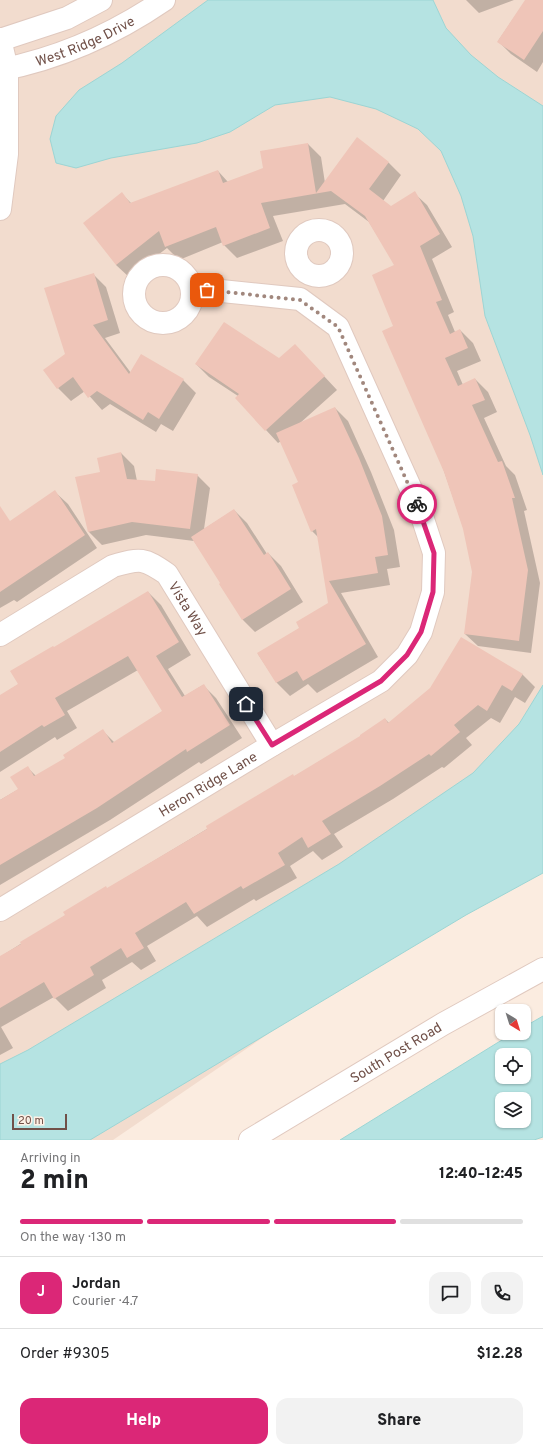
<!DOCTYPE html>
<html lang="en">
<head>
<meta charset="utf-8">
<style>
  body { margin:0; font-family:Overpass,sans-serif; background:#f2f2f2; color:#202124; height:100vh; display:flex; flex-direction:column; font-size:15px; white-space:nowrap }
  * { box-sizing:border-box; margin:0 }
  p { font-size:13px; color:#757577 }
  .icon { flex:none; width:22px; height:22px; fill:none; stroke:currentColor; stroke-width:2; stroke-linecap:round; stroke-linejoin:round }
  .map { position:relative; height:1140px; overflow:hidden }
  .sheet { display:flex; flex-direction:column; background:#fff; flex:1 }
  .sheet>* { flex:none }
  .needle { width:26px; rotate:142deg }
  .controls { position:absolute; left:495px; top:1004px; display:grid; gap:8px }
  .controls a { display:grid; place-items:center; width:36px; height:36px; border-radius:8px; background:#fff; box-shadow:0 1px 3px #0004; font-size:20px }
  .scale { position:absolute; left:12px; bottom:10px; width:55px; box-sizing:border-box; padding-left:4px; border:2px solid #705048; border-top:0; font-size:11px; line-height:14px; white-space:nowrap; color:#705048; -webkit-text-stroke:3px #fef0e5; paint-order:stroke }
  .pin { position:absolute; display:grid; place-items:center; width:34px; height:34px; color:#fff; margin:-17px; border-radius:8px; box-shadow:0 2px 6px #0006 }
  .courier { position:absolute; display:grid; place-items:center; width:40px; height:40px; margin:-20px; border:3px solid #db2777; border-radius:50%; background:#fff; color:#222; box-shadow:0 1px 5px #0007 }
  .headline em { font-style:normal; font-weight:800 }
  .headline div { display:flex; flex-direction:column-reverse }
  .headline { display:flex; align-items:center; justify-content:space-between; height:68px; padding:0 20px }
  h1 { font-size:26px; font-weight:800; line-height:30px }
  .bar { display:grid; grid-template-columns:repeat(4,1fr); gap:6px 4px; align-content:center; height:48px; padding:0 20px }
  .bar i { height:5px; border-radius:3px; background:#e0e0e0 }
  .bar .on { background:#db2777 }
  .bar p { grid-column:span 4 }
  .line { display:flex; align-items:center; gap:10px; padding:0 20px; border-top:1px solid #e0e0e0 }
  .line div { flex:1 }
  .round { display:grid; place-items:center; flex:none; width:42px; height:42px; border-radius:12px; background:#f2f2f2 }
  .action { display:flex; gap:8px; margin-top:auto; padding:8px 20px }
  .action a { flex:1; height:46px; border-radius:12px; background:#db2777; color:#fff; font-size:16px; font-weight:800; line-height:46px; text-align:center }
  .action a+a { background:#f2f2f2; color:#202124 }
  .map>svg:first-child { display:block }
</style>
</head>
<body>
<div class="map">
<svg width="543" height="1140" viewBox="0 0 543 1140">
  <rect width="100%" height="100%" fill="#fbece0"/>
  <path fill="#f2dcce" d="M 0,0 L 543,0 L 543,846 L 113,1140 L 0,1140 Z"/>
  <path fill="#b5e3e2" stroke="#9cd5d4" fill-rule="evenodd" d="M 208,0 L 433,0 L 446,28 L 471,55 L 498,77 L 543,106 L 543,475 L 530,435 L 485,316 L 473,236 L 461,196 L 441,151 L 418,129 L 376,109 L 330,97 L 275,105 L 230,132 L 197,143 L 111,158 L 76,168 L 56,163 L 50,139 L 56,116 L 79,90 L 122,63 Z
    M 543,685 L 543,873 L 466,915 L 90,1140 L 0,1140 L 0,1064 L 28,1050 L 339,864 L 473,773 L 519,724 Z
    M 543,1016 L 543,1137 L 534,1140 L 340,1140 L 497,1043 L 514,1033 L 524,1033 L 524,1027 ZM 502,1055 L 524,1055 L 524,1077 L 502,1077 ZM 502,1099 L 524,1099 L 524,1121 L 502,1121 Z"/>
  <path fill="#0003" d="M 466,0 L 514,0 L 479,13 Z
    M 526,0 L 543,0 L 543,62 L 537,72 L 511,54 L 498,41 Z
    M 357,139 L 389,163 L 401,175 L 383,201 L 391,207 L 414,193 L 427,205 L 452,247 L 432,259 L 454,312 L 448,315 L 455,332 L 460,330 L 473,343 L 481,361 L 457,371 L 463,385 L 475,379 L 488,392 L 497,412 L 484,418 L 506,466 L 515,475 L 527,510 L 524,511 L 540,583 L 531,653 L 478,646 L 465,634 L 473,572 L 464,529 L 394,326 L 396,266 L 369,222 L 345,204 L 273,216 L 283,241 L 237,258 L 224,245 L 223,242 L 179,260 L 167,248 L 129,277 L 116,265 L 122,194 L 132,204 L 218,171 L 228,182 L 264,169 L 308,144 L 321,157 L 325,183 Z
    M 93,274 L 106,287 L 120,333 L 105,338 L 131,373 L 183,380 L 196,393 L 173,431 L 161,424 L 156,432 L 110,404 L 102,410 L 85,391 L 71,401 L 58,388 L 66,354 Z
    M 295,345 L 337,390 L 299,424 L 335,408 L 348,421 L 371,472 L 394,530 L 400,567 L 387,569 L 390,585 L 341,593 L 378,657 L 317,693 L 308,684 L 290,696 L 277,683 L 258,654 L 300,628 L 329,604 L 319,538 L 312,531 L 300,483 L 281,441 L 278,443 L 266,430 L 238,396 L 209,377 L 196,364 L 279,360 Z
    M 121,453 L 134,466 L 137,481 L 155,482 L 197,475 L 210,488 L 204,529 L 234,510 L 247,523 L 267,554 L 268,553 L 281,566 L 303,602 L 255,632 L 243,620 L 220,584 L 222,583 L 194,541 L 146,535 L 102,545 L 89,532 L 101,473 Z
    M 55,492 L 68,504 L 97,548 L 17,602 L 14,600 L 0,608 L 0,525 L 10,522 Z
    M 148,592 L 161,605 L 191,655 L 168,669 L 185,696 L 203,685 L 216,698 L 242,738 L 201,764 L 199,762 L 110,820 L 0,885 L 0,800 L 19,789 L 28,768 L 36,776 L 67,758 L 103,731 L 115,743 L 163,711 L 138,670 L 67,711 L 77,728 L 57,740 L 55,737 L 0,772 L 0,696 L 19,684 L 54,648 Z
    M 522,674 L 535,687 L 525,703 L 515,697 L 500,723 L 491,718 L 466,738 L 472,745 L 444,768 L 442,767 L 393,799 L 334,834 L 343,847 L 322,860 L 313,851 L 290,866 L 297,878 L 256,901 L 254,899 L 207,927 L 197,916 L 147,946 L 156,961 L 141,970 L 132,962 L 102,980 L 106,988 L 68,1011 L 54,997 L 1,1027 L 13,1048 L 0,1055 L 0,957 L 107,889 L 362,736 L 385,719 L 389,723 Z"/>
  <path fill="#efc5b8" d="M 525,0 L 543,0 L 543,31 L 524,60 L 497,42 Z
    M 357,137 L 389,162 L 369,189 L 391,206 L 415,191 L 440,234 L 420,246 L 442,300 L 436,302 L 450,334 L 460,329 L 468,348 L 445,358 L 458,386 L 475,378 L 485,400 L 472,405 L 498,462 L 502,461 L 515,498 L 512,498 L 528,570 L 519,641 L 464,634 L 472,572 L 463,529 L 444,472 L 382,331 L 393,326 L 372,275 L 394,265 L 365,216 L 331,191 L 261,203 L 270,228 L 223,246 L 216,227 L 165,247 L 159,231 L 116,265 L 83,223 L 122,192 L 130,203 L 218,170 L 223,183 L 263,168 L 260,151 L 308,143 L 316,193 Z
    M 94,273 L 108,320 L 93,325 L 129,374 L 141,354 L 184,379 L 159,419 L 148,412 L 143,420 L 97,391 L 88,398 L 73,377 L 57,389 L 43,370 L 65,354 L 44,288 Z
    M 224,322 L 279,358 L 295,344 L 325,376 L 265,431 L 235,398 L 239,394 L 195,364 Z
    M 335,407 L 359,458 L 382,516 L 388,555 L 375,557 L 378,573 L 329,581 L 366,644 L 303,681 L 297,671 L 276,683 L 257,653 L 299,628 L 296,622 L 328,603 L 316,529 L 311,532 L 292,485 L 298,482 L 276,433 Z
    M 121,452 L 127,479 L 155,481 L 156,469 L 198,474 L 190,529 L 132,522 L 88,532 L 75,477 L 100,472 L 97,458 Z
    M 55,490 L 85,535 L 0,592 L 0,506 L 10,521 Z
    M 234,509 L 264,555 L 268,552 L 291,589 L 242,620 L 219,584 L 220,583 L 191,537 Z
    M 148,591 L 179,642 L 156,656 L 182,697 L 204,684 L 230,725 L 187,752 L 186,749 L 97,808 L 0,865 L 0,800 L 18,789 L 10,777 L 28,766 L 34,776 L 65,758 L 63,755 L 103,729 L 112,743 L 162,711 L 128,656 L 55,698 L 65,715 L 44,727 L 42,725 L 0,752 L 0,695 L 18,684 L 10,671 L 53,646 L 54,647 Z
    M 461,637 L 523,674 L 512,691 L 502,685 L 487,711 L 478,705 L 454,725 L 460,732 L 431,756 L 429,754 L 380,786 L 322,821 L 331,834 L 308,848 L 302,837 L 278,853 L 285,865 L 243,889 L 241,886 L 194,914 L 186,902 L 135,933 L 144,948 L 127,958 L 121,948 L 90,967 L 94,975 L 54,999 L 44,982 L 0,1008 L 0,956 L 21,944 L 20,942 L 65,915 L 63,912 L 106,886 L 107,888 L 207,829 L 206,826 L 293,774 L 294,776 L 360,736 L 360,735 L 385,718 L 388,723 L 430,688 Z"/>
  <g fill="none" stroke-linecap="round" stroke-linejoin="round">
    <g stroke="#e0c9bf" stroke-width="24">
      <g id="minor">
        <path d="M 0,39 L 7,69 L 7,154 L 0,209"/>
        <path d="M 0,40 L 67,18 L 101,0"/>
        <path id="s1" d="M 0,70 C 61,58 113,35 164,0"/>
        <circle cx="319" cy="253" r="23"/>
        <circle cx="163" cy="294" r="29"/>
        <path id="s2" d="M 0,635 L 113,566 C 141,558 144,558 167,574 L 272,745"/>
        <path id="s3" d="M 0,910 L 272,745 L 381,681 L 407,655 L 421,632 L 433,592 L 434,553 L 419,507 L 338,327 L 300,299 L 192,288"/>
        <path id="s4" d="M 250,1140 L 443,1024 L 543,969"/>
      </g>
    </g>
    <use href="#minor" stroke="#fff" stroke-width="22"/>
  </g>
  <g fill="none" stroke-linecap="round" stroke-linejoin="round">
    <path stroke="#a1877d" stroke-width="4" stroke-dasharray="0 7.2" d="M 207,290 L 300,300 L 338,327 L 417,504"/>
    <path stroke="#db2777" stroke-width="5" d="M 246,704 L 272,745 L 381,681 L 407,655 L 421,632 L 433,592 L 434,553 L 417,504"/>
  </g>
  <g text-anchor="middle" stroke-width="3.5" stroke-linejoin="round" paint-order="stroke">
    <g font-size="14" fill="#705048" stroke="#fef0e5">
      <text dy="5" stroke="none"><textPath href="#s1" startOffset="90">West Ridge Drive</textPath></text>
      <text dy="5" stroke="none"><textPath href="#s2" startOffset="231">Vista Way</textPath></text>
      <text dy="5" stroke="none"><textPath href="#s3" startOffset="243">Heron Ridge Lane</textPath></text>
      <text dy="5" stroke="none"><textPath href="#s4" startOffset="170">South Post Road</textPath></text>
    </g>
  </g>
</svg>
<div class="controls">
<a><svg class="needle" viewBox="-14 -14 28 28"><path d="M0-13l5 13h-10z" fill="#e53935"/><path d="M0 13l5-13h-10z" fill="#757577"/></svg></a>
<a><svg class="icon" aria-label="locate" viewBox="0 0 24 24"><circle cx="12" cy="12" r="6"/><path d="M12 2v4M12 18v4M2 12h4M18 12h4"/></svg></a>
<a><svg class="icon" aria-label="layers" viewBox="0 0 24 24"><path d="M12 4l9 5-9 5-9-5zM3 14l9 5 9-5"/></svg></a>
</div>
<div class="scale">20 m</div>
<div class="pin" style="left:207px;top:290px;background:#ea580c"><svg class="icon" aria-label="bag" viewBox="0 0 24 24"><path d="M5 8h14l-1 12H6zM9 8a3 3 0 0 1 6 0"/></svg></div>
<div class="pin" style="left:246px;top:704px;background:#1f2937"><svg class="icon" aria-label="home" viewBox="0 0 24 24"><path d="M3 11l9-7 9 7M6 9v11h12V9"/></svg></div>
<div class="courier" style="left:417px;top:504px"><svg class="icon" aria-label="bike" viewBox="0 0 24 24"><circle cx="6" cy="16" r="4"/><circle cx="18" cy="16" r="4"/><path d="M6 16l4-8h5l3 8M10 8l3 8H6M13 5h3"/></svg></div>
</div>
<section class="sheet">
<div class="headline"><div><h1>2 min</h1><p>Arriving in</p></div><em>12:40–12:45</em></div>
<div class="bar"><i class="on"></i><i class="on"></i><i class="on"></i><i></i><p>On the way · 130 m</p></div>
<div class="line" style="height:72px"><b class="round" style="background:#db2777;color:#fff">J</b><div><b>Jordan</b><p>Courier · 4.7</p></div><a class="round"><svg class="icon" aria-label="chat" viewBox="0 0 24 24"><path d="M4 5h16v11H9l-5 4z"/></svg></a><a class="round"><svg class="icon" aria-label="phone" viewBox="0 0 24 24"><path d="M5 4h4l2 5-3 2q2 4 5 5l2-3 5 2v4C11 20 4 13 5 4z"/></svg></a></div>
<div class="line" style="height:52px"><div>Order #9305</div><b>$12.28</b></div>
<div class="action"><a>Help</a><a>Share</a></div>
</section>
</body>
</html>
